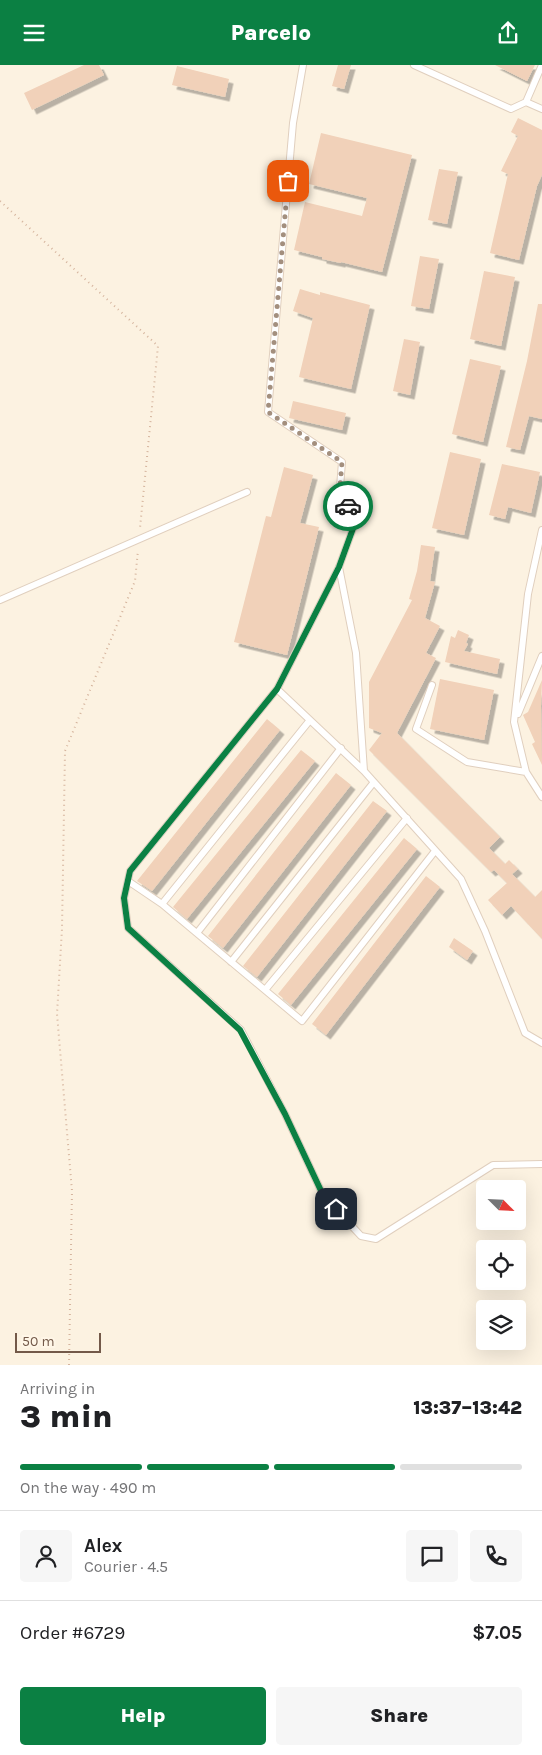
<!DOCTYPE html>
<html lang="en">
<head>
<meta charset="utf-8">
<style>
  body { margin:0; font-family:Karla,sans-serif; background:#f6f6f6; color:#202124; height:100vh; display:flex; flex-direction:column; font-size:19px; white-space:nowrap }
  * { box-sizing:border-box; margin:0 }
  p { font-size:16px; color:#757577 }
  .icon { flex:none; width:28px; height:28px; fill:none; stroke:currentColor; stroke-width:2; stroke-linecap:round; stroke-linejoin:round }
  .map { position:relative; height:1300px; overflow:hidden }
  .panel { display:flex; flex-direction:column; background:#fff; flex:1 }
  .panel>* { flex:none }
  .needle { width:32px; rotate:114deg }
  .fabs { position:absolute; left:476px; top:1115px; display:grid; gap:10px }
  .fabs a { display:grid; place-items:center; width:50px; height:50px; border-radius:5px; background:#fff; box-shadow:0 5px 20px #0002; font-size:25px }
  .scale { position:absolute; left:15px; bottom:12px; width:86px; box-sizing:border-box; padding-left:5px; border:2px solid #735949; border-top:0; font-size:14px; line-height:18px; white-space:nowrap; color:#735949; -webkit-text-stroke:4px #fff6e7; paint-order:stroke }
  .pin { position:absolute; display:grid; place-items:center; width:42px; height:42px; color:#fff; margin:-21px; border-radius:10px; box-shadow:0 2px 8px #0006 }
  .courier { position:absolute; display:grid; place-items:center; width:50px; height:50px; margin:-25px; border:4px solid #0b8043; border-radius:50%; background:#fff; color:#222; box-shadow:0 1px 6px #0007 }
  .headline em { font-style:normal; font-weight:800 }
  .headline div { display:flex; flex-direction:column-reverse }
  .headline { display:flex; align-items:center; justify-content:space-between; height:85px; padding:0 20px }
  h1 { font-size:32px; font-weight:800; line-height:38px }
  .bar { display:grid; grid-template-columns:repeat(4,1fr); gap:8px 5px; align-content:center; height:60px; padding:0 20px }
  .bar i { height:6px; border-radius:4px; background:#e0e0e0 }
  .bar .active { background:#0b8043 }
  .bar p { grid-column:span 4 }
  .line { display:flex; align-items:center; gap:12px; padding:0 20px; border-top:1px solid #e0e0e0 }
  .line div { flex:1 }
  .round { display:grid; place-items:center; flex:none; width:52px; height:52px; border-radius:5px; background:#f6f6f6 }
  .button { display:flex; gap:10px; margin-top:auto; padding:10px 20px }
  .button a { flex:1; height:58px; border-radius:5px; background:#0b8043; color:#fff; font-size:20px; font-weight:800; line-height:58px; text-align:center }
  .button a+a { background:#f6f6f6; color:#202124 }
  header { display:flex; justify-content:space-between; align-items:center; height:65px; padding:0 20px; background:#0b8043; color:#fff; font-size:22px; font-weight:800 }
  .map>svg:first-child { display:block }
</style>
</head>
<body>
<header><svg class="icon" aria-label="menu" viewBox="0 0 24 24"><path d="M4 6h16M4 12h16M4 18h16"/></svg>Parcelo<svg class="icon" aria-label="share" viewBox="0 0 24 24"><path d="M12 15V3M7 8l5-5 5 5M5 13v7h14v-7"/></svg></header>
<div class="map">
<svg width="542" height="1300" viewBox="0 0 542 1300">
  <defs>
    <filter id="shadow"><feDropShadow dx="4.5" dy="4.5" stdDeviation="0" flood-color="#0004"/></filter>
  </defs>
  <rect width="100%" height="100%" fill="#fcf2e1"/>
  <path fill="#f1d1b9" filter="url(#shadow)" d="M 84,0 L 99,0 L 104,10 L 32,45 L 24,28 Z
    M 338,0 L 351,0 L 344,24 L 332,21 Z
    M 495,0 L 535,0 L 527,16 Z
    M 177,1 L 229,14 L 225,32 L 172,20 Z
    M 518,53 L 542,65 L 542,110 L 537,121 L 519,195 L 490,188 L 508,109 L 501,106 L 518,71 L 511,67 Z
    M 321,68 L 412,90 L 382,207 L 341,197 L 341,198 L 322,194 L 322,192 L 294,185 L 305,137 L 362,151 L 367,133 L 309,119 Z
    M 439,104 L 458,107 L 447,159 L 428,155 Z
    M 420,191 L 439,194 L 429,244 L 411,241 Z
    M 484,206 L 515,212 L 501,281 L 470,274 Z
    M 300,224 L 320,230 L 320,227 L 370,240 L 351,324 L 299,312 L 313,253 L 293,246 Z
    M 538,239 L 542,239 L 542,354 L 529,351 L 520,385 L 506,382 L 527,296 Z
    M 404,274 L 420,277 L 410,330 L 393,326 Z
    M 470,294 L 501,301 L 483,377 L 452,369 Z
    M 293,336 L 346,348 L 342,365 L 289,353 Z
    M 450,387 L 481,394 L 464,470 L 432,463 Z
    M 502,399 L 540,407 L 531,448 L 508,442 L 505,454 L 489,450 Z
    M 284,402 L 313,410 L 300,458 L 319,462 L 287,590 L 234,577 L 266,451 L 271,452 Z
    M 421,480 L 435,482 L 430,516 L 435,517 L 425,553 L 440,561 L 426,588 L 436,593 L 397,668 L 500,772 L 489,783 L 505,799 L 509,795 L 518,804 L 512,809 L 535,832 L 542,825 L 542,874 L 511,841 L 502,850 L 488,835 L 507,818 L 494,805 L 491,807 L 369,685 L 382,668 L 369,663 L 369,617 L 412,535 L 409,534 L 417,506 Z
    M 458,565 L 469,570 L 466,578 L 468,579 L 464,586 L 500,594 L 497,609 L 445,597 L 451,571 L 455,573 Z
    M 440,614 L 494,625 L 484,675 L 430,664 Z
    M 542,615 L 541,641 L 542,700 L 532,679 L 535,677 L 523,650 L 528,647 Z
    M 267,654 L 280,665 L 152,826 L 137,816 Z
    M 301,685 L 315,696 L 187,854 L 173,842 Z
    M 336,708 L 351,720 L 223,883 L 208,871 Z
    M 373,736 L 387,746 L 257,912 L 243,901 Z
    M 404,773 L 417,784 L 291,940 L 278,929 Z
    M 426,811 L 440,822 L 326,970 L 312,959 Z
    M 454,873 L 473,886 L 467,895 L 449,882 Z"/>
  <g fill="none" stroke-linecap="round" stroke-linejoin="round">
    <g stroke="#e0cfbe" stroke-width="8">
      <path id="service" d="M 303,0 L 293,58 L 268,347 L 342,397 L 340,422 L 355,458 L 339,502 L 277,624 L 130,806 L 124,833 L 128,863 L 241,965 L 285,1049 L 323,1130 L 361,1171 L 376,1174 L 493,1100 L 542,1099
        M 414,0 L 511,44 L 526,37 L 542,0
        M 526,37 L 542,44
        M 542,465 L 528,529 L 514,657 L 526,707 L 542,732
        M 339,502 L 356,588 L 364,706 L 461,814 L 485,866 L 525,968 L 542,978
        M 0,535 L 247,427
        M 432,620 L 416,664 L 467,697 L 526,707
        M 277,624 L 364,706
        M 518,649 L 542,591
        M 128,816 L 162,839 L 310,655
        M 162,839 L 302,956 L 435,786
        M 197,868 L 341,683
        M 231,897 L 374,717
        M 265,925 L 407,753"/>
    </g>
    <path stroke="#d5b49d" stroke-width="2" stroke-dasharray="1 4" stroke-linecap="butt" d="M 0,136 L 158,281 L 140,463
      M 69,1300 L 72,1126 L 57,949 L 62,864 L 65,686 L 135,516 L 138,485"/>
    <use href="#service" stroke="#fff" stroke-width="6"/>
  </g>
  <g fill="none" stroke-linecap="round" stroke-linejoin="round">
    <path stroke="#a38f7e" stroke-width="5" stroke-dasharray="0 9" d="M 288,116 L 268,347 L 342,397 L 340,422 L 348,441"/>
    <path stroke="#0b8043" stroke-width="6" d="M 336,1144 L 323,1130 L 285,1049 L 240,965 L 128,863 L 124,833 L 130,806 L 277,624 L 339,502 L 355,458 L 348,441"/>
  </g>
</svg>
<div class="fabs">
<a><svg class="needle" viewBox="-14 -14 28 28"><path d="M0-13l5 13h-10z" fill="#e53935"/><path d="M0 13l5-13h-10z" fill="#757577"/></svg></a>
<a><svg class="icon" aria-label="locate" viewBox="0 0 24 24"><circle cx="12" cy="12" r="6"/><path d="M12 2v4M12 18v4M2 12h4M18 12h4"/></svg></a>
<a><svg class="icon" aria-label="layers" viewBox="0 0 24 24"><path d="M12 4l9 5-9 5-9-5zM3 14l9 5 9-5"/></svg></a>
</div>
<div class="scale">50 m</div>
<div class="pin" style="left:288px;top:116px;background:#ea580c"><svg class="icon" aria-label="bag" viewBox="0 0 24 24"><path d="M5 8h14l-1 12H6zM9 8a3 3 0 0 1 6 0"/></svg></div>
<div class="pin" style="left:336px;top:1144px;background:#1f2937"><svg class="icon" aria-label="home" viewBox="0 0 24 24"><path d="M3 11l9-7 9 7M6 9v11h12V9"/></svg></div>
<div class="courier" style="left:348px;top:441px"><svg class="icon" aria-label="car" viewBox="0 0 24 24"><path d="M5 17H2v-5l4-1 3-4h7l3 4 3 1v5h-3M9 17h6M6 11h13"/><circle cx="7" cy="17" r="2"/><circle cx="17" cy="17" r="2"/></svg></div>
</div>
<section class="panel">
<div class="headline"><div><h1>3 min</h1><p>Arriving in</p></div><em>13:37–13:42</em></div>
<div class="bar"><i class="active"></i><i class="active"></i><i class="active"></i><i></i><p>On the way · 490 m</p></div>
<div class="line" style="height:90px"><a class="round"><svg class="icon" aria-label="person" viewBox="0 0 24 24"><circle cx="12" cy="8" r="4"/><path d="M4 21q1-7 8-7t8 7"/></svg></a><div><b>Alex</b><p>Courier · 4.5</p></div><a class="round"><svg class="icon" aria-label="chat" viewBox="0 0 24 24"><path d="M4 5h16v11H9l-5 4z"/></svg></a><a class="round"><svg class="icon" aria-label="phone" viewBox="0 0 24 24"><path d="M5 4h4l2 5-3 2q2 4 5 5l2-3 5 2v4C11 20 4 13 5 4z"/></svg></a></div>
<div class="line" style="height:65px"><div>Order #6729</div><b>$7.05</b></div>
<div class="button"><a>Help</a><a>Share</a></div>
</section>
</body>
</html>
